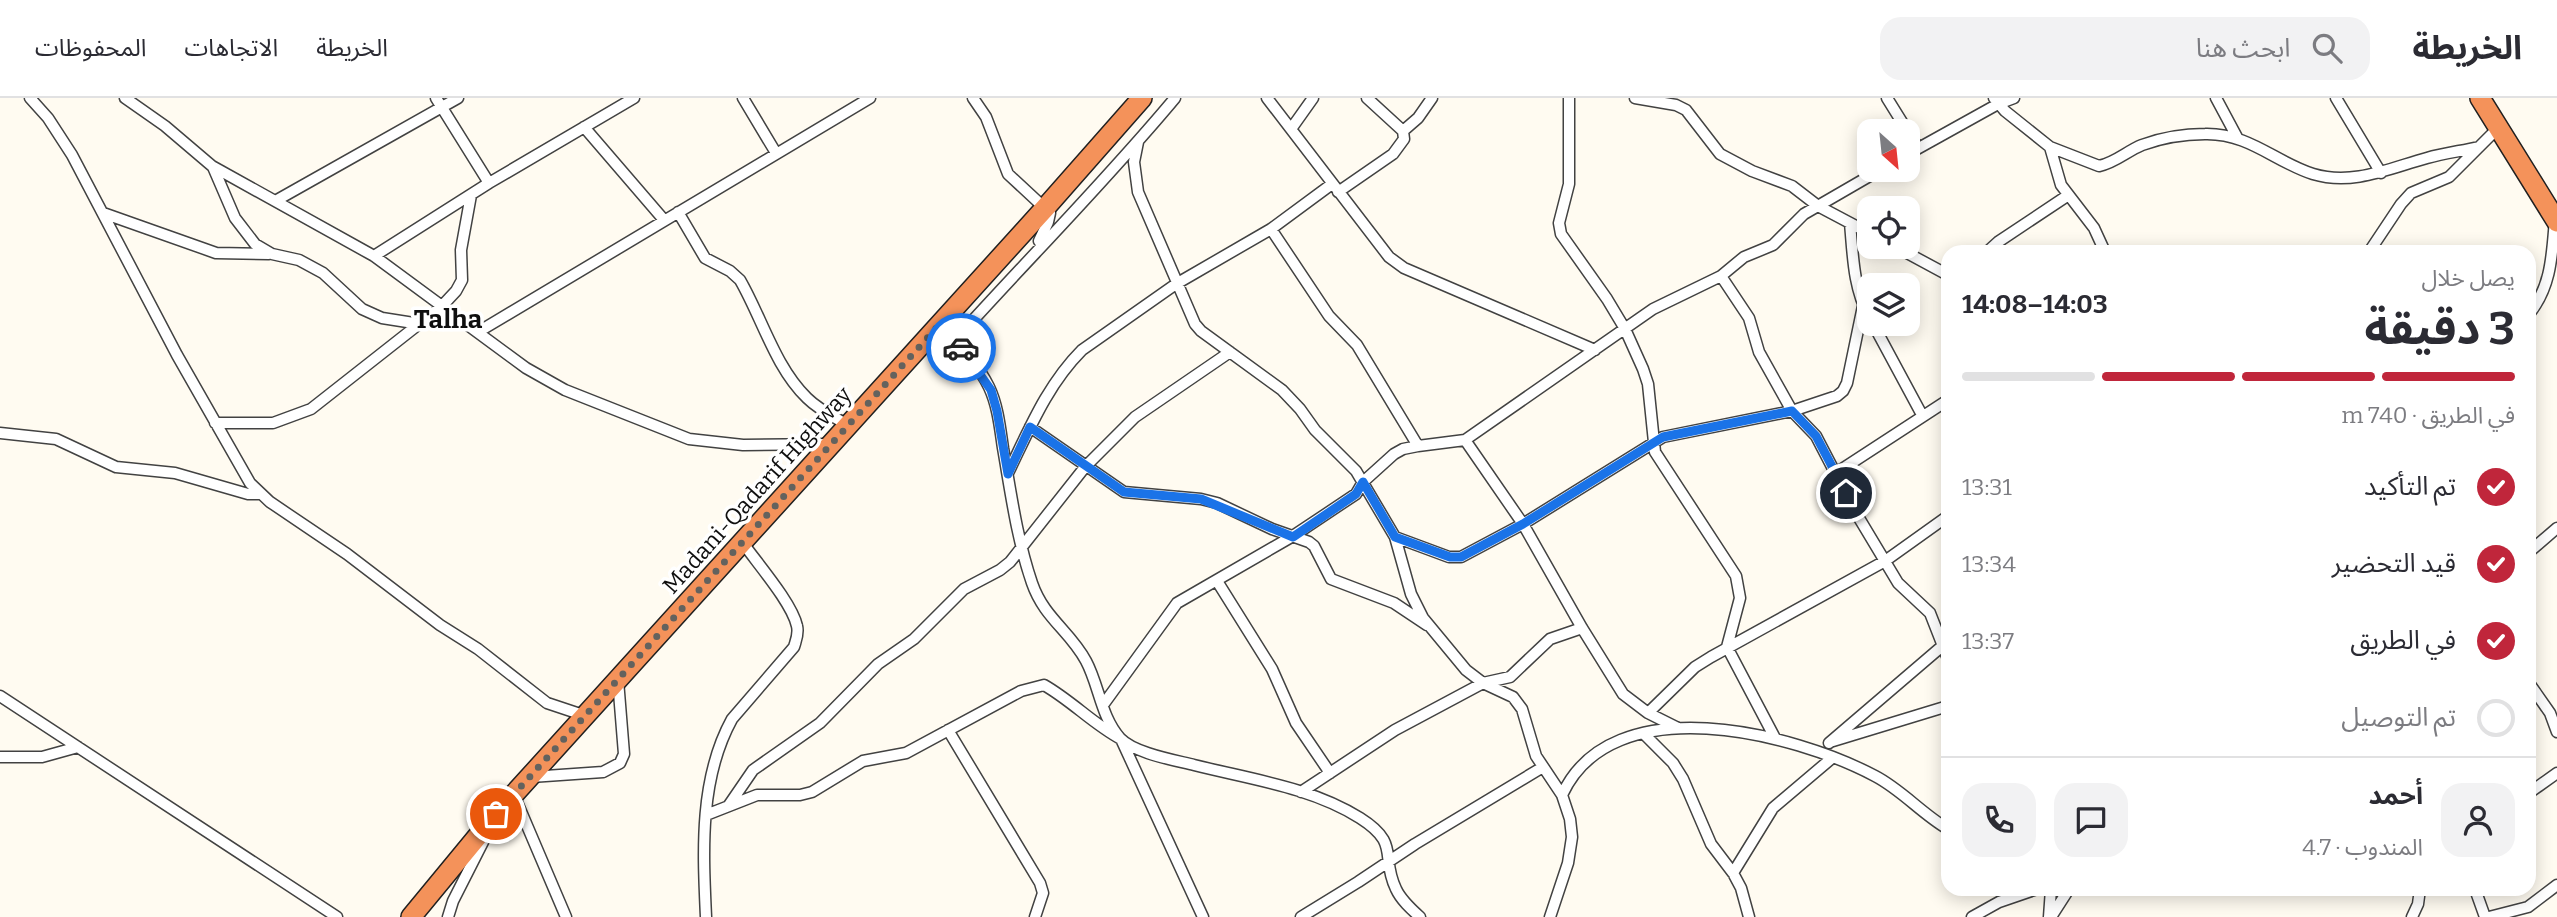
<!DOCTYPE html>
<html lang="ar">
<head>
<meta charset="utf-8">
<style>
  body { margin:0; font-family:Bitter,"Noto Sans Arabic",serif; background:#f2f2f3; color:#2b2b33; direction:rtl; height:100vh; display:flex; flex-direction:column; font-size:26px; white-space:nowrap }
  * { box-sizing:border-box; margin:0 }
  p { font-size:23px; color:#7c7c81 }
  .icon { flex:none; width:38px; height:38px; fill:none; stroke:currentColor; stroke-width:2; stroke-linecap:round; stroke-linejoin:round }
  .map { position:relative; flex:1; overflow:hidden; direction:ltr }
  .sheet { position:absolute; left:1941px; top:147px; width:595px; height:651px; display:flex; flex-direction:column; background:#fff; border-radius:21px; box-shadow:0 4px 18px #0003; direction:rtl }
  .sheet>* { flex:none }
  .needle { width:46px; rotate:153deg }
  .tools { position:absolute; left:1857px; top:21px; display:grid; gap:14px }
  .tools a { display:grid; place-items:center; width:63px; height:63px; border-radius:14px; background:#fff; box-shadow:0 4px 18px #0003; font-size:35px }
  .pin { position:absolute; display:grid; place-items:center; width:60px; height:60px; color:#fff; margin:-30px; border:4px solid #fff; border-radius:50%; box-shadow:0 2px 7px #0007 }
  .courier { position:absolute; display:grid; place-items:center; width:70px; height:70px; margin:-35px; border:5px solid #1a73e8; border-radius:50%; background:#fff; color:#222; box-shadow:0 2px 9px #0007 }
  .head em { font-style:normal; font-weight:700 }
  .head div { display:flex; flex-direction:column-reverse }
  .head { display:flex; align-items:center; justify-content:space-between; height:119px; padding:0 21px }
  h1 { font-size:46px; font-weight:700; line-height:52px }
  .bar { display:grid; grid-template-columns:repeat(4,1fr); gap:10px 7px; align-content:center; height:84px; padding:0 21px }
  .bar i { height:9px; border-radius:5px; background:#e1e1e2 }
  .bar .active { background:#c0263b }
  .bar p { grid-column:span 4 }
  .line { display:flex; align-items:center; gap:18px; padding:0 21px; border-top:2px solid #e1e1e2 }
  .line div { flex:1 }
  .round { display:grid; place-items:center; flex:none; width:74px; height:74px; border-radius:21px; background:#f2f2f3 }
  ol { padding:0 21px; list-style:none }
  li { display:flex; align-items:center; gap:21px; height:77px }
  li p { margin-inline-start:auto }
  li .icon { padding:7px; border-radius:50%; background:#c0263b; color:#fff; stroke-width:4 }
  li:last-child { color:#7c7c81 }
  li i { width:38px; height:38px; border:4px solid #e1e1e2; border-radius:50% }
  header { display:flex; align-items:center; gap:42px; box-sizing:border-box; height:98px; padding:0 35px; background:#fff; border-bottom:2px solid #e1e1e2 }
  header strong { font-size:33px }
  nav { display:flex; gap:38px; margin-inline-start:auto; font-size:24px }
  .search { width:490px; height:63px; background:#f2f2f3; display:flex; align-items:center; gap:18px; box-sizing:border-box; padding:0 24px; border-radius:21px; color:#7c7c81; font-size:26px }
  .map>svg:first-child { display:block }
</style>
</head>
<body>
<header>
<strong>الخريطة</strong>
<div class="search"><svg class="icon" aria-label="search" viewBox="0 0 24 24"><circle cx="10" cy="10" r="6"/><path d="M15 15l6 6"/></svg>ابحث هنا</div>
<nav><a>الخريطة</a><a>الاتجاهات</a><a>المحفوظات</a></nav>
</header>
<div class="map">
<svg width="2557" height="819" viewBox="0 0 2557 819">
  <rect width="100%" height="100%" fill="#fffbf1"/>
  <g fill="none" stroke-linecap="round" stroke-linejoin="round">
    <g stroke="#424242" stroke-width="13">
      <path id="street" d="M 30,0 L 48,20 L 72,57 L 177,257 L 250,385 L 270,404 L 347,456 L 440,527 L 478,551 L 547,605 L 586,618
        M 125,0 L 165,28 L 212,68 L 374,158 L 526,270 L 565,292 L 689,341 L 743,347 L 831,346
        M 436,0 L 489,85
        M 743,0 L 776,55
        M 973,0 L 986,19 L 1008,76 L 1050,115 L 1048,124 L 1039,143
        M 1267,0 L 1389,159 L 1404,170 L 1595,252
        M 1569,0 L 1569,86 L 1559,125 L 1561,136 L 1607,201 L 1625,231 L 1643,271 L 1648,286 L 1655,354 L 1736,478 L 1740,500 L 1727,549 L 1775,640
        M 1635,0 L 1676,7 L 1686,12 L 1720,56 L 1752,73 L 1792,88 L 1818,108 L 1869,135
        M 1887,0 L 1918,50
        M 1994,0 L 2005,13 L 2050,49 L 2061,87 L 2094,130 L 2105,154
        M 2216,0 L 2238,41
        M 2336,0 L 2381,75
        M 584,29 L 664,122
        M 1291,31 L 1313,0
        M 1403,33 L 1418,20 L 1432,0
        M 1138,44 L 1134,64 L 1138,94 L 1195,226 L 1201,233 L 1282,292 L 1300,311 L 1315,332 L 1356,373 L 1395,439 L 1411,496 L 1423,520 L 1466,572 L 1483,585 L 1513,599 L 1522,611 L 1536,658 L 1562,697 L 1570,721 L 1572,739 L 1568,765 L 1550,819
        M 2050,49 L 2099,68 C 2115,65 2127,53 2142,47 C 2161,40 2184,36 2205,36 C 2249,35 2275,64 2313,76 C 2353,88 2390,70 2427,60 C 2444,55 2462,53 2479,49
        M 1908,56 L 1998,6 L 2014,0
        M 213,69 L 235,120 L 255,146 L 272,156 L 299,162 L 323,175 L 362,211 L 382,220 L 420,226
        M 1338,94 L 1393,56 L 1404,41 L 1403,33 L 1367,0
        M 277,102 L 458,0
        M 678,114 L 705,160 L 730,173 L 740,182 C 762,220 775,269 807,300 C 819,312 834,319 848,327
        M 103,115 L 216,155 L 269,156
        M 1850,125 C 1853,157 1853,189 1869,219
        M 1271,131 L 1329,218 L 1357,247 L 1418,348
        M 1896,149 L 1948,177
        M 1987,154 L 1998,144 L 2067,98
        M 2369,154 L 2401,106 L 2411,95 L 2449,79 L 2498,30
        M 374,158 L 489,85 L 634,0
        M 1721,178 L 1749,220 L 1759,254 L 1792,313 L 1816,338 L 1856,415 L 1898,485 L 1930,515 L 1948,561
        M 2529,216 C 2552,188 2552,155 2555,121
        M 940,226 C 958,245 978,266 989,289 C 998,308 1000,330 1003,350 C 1011,396 1017,441 1032,485 C 1044,520 1070,533 1086,563 C 1099,587 1101,619 1120,640 C 1134,655 1174,662 1194,667 C 1249,681 1311,689 1360,720 C 1401,746 1380,758 1396,791 C 1401,802 1411,811 1420,819
        M 1873,226 L 1922,317
        M 478,234 L 870,0
        M 955,242 C 1028,161 1105,84 1175,0
        M 215,325 L 273,325 L 311,311 L 442,208 L 456,193 L 462,182 L 461,152 L 471,97
        M 1030,329 L 1124,394 L 1201,401 L 1217,405 L 1272,431 L 1309,444 L 1314,448 L 1331,481 L 1394,505 L 1427,527
        M 0,335 L 56,341 L 116,369 L 175,375 L 248,396 L 260,396
        M 1465,342 L 1523,426 L 1582,530 L 1623,596 L 1648,615 L 1678,630
        M 1008,375 C 1029,332 1047,287 1082,252 L 1176,186 L 1271,131 L 1332,86
        M 1836,375 L 1948,302
        M 1395,439 L 1449,459 L 1461,459 L 1523,426 L 1663,339 L 1792,313 L 1837,298 L 1843,293 L 1847,285 L 1863,208
        M 2529,454 L 2557,430
        M 1217,483 L 1272,571 L 1296,625 L 1330,675
        M 2529,585 L 2550,615 L 2557,634
        M 0,598 L 337,819
        M 1103,607 L 1177,505 L 1293,438 L 1356,396 L 1363,384 L 1394,356 L 1403,351 L 1418,348 L 1465,342 L 1653,211 L 1721,178 L 1744,159 L 1773,147 L 1804,116 L 1880,72
        M 1648,615 L 1695,569 L 1711,559 L 1885,463 L 1948,418
        M 948,632 L 1040,785 L 1043,795 L 1035,819
        M 1644,636 L 1673,665 L 1683,681 L 1711,746 L 1733,775 L 1741,790 L 1749,819
        M 1833,643 L 1948,608
        M 1829,645 L 1947,544
        M 0,659 L 42,659 L 78,649
        M 531,679 L 603,674 L 620,665 L 624,656 L 618,582
        M 1301,694 L 1395,632 L 1483,585 L 1510,579 L 1550,541 L 1582,530
        M 2529,695 L 2557,675
        M 514,697 L 566,819
        M 1562,697 C 1612,588 1794,635 1875,678 C 1902,692 1922,716 1948,731
        M 729,707 L 753,672 L 820,625 L 878,566 L 914,541 L 964,491 L 1000,472 L 1010,464 L 1085,369 L 1135,319 L 1230,254
        M 706,717 L 757,697 L 800,697 L 812,694 L 863,663 L 906,655 L 1021,593 L 1044,587 C 1072,603 1093,626 1121,641 L 1203,819
        M 1733,775 L 1773,710 L 1832,660
        M 2475,791 L 2485,819
        M 448,819 L 453,803 L 486,738
        M 706,819 C 703,753 699,681 732,621 L 794,549 C 796,542 799,536 797,528 C 792,505 757,465 743,445
        M 1301,819 L 1358,784 L 1415,746 L 1543,669
        M 1972,819 L 1999,804 L 2037,791
        M 2049,819 L 2051,791
        M 2051,819 L 2069,791
        M 2412,819 L 2418,806 L 2420,791
        M 2489,819 L 2528,809 L 2557,787"/>
    </g>
    <g stroke="#202020" stroke-width="22">
      <path id="highway" d="M 2480,0 L 2557,124
        M 411,819 L 496,716 L 1046,109 L 1142,0"/>
    </g>
    <use href="#street" stroke="#fff" stroke-width="10"/>
    <use href="#highway" stroke="#f4925a" stroke-width="19"/>
  </g>
  <g fill="none" stroke-linecap="round" stroke-linejoin="round">
    <path stroke="#63625e" stroke-width="7" stroke-dasharray="0 12.6" d="M 496,716 L 940,226 L 961,250"/>
    <path stroke="#1a73e8" stroke-width="9" d="M 961,250 L 991,292 L 997,313 L 1008,376 L 1030,329 L 1124,394 L 1201,401 L 1293,439 L 1356,396 L 1363,384 L 1395,439 L 1450,459 L 1461,459 L 1523,426 L 1663,339 L 1792,313 L 1816,338 L 1846,395"/>
  </g>
  <g text-anchor="middle" stroke-width="7" stroke-linejoin="round" paint-order="stroke">
    <g font-size="23" fill="#0f0f0f" stroke="#fff">
      <text transform="translate(757 392) rotate(-48)" y="8">Madani-Qadarif Highway</text>
    </g>
    <g font-size="26" font-weight="bold" fill="#0f0f0f" stroke="#fff">
      <text x="448" y="230">Talha</text>
    </g>
  </g>
</svg>
<div class="tools">
<a><svg class="needle" viewBox="-14 -14 28 28"><path d="M0-13l5 13h-10z" fill="#e53935"/><path d="M0 13l5-13h-10z" fill="#7c7c81"/></svg></a>
<a><svg class="icon" aria-label="locate" viewBox="0 0 24 24"><circle cx="12" cy="12" r="6"/><path d="M12 2v4M12 18v4M2 12h4M18 12h4"/></svg></a>
<a><svg class="icon" aria-label="layers" viewBox="0 0 24 24"><path d="M12 4l9 5-9 5-9-5zM3 14l9 5 9-5"/></svg></a>
</div>
<div class="pin" style="left:496px;top:716px;background:#ea580c"><svg class="icon" aria-label="bag" viewBox="0 0 24 24"><path d="M5 8h14l-1 12H6zM9 8a3 3 0 0 1 6 0"/></svg></div>
<div class="pin" style="left:1846px;top:395px;background:#1f2937"><svg class="icon" aria-label="home" viewBox="0 0 24 24"><path d="M3 11l9-7 9 7M6 9v11h12V9"/></svg></div>
<div class="courier" style="left:961px;top:250px"><svg class="icon" aria-label="car" viewBox="0 0 24 24"><path d="M5 17H2v-5l4-1 3-4h7l3 4 3 1v5h-3M9 17h6M6 11h13"/><circle cx="7" cy="17" r="2"/><circle cx="17" cy="17" r="2"/></svg></div>
<section class="sheet">
<div class="head"><div><h1>3 دقيقة</h1><p>يصل خلال</p></div><em>14:03–14:08</em></div>
<div class="bar"><i class="active"></i><i class="active"></i><i class="active"></i><i></i><p>في الطريق · 740 m</p></div>
<ol>
<li><svg class="icon" aria-label="check" viewBox="0 0 24 24"><path d="M5 12l5 5 9-10"/></svg>تم التأكيد<p>13:31</p></li>
<li><svg class="icon" aria-label="check" viewBox="0 0 24 24"><path d="M5 12l5 5 9-10"/></svg>قيد التحضير<p>13:34</p></li>
<li><svg class="icon" aria-label="check" viewBox="0 0 24 24"><path d="M5 12l5 5 9-10"/></svg>في الطريق<p>13:37</p></li>
<li><i></i>تم التوصيل</li>
</ol>
<div class="line" style="height:126px"><a class="round"><svg class="icon" aria-label="person" viewBox="0 0 24 24"><circle cx="12" cy="8" r="4"/><path d="M4 21q1-7 8-7t8 7"/></svg></a><div><b>أحمد</b><p>المندوب · 4.7</p></div><a class="round"><svg class="icon" aria-label="chat" viewBox="0 0 24 24"><path d="M4 5h16v11H9l-5 4z"/></svg></a><a class="round"><svg class="icon" aria-label="phone" viewBox="0 0 24 24"><path d="M5 4h4l2 5-3 2q2 4 5 5l2-3 5 2v4C11 20 4 13 5 4z"/></svg></a></div>
</section>
</div>
</body>
</html>
